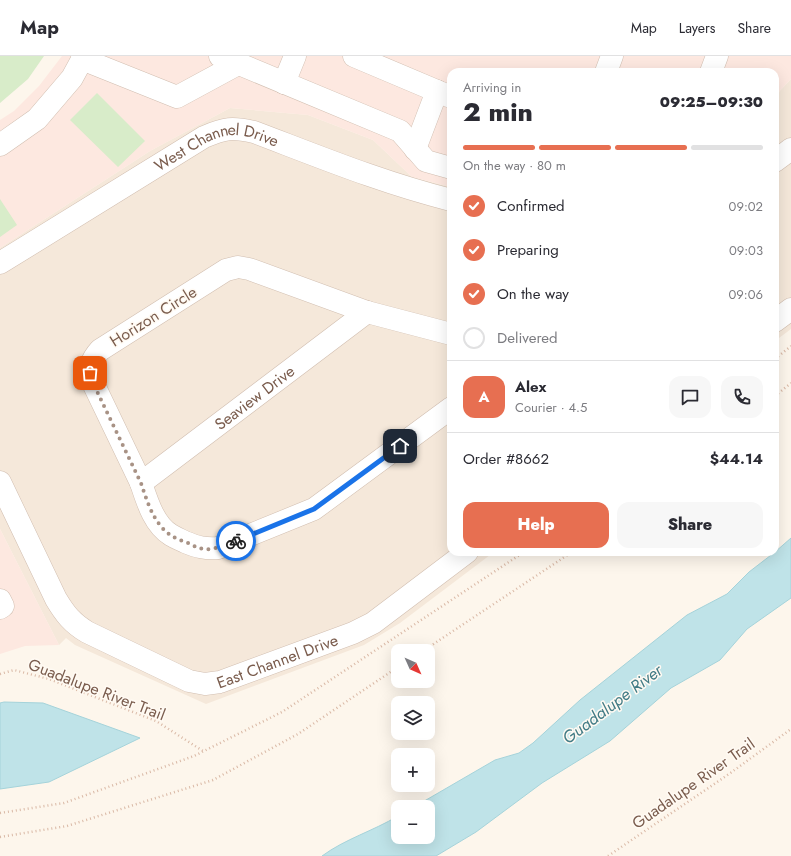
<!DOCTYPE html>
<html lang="en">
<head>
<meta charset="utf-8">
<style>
  body { margin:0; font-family:Jost,sans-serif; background:#f7f7f7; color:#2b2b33; height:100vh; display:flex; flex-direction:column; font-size:15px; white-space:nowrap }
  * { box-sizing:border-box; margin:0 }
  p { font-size:13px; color:#7c7c81 }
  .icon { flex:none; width:22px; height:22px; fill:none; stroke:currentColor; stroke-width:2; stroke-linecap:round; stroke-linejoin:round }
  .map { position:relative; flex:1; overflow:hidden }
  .panel { position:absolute; left:447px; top:12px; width:332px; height:488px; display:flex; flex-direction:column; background:#fff; border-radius:12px; box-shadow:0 4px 16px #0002 }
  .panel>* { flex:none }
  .needle { width:26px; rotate:135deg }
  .controls { position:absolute; left:391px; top:588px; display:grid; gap:8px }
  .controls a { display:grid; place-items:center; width:44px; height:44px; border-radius:8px; background:#fff; box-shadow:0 4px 16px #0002; font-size:20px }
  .pin { position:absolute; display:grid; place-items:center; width:34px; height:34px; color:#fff; margin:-17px; border-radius:8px; box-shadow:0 2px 6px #0006 }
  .courier { position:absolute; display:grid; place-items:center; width:40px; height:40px; margin:-20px; border:3px solid #1a73e8; border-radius:50%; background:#fff; color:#222; box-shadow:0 1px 5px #0007 }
  .summary em { font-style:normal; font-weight:800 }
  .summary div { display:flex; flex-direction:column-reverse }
  .summary { display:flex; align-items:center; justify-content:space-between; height:68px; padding:0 16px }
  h1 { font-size:26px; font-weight:800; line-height:30px }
  .bar { display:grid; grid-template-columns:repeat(4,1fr); gap:6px 4px; align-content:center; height:48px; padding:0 16px }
  .bar i { height:5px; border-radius:3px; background:#e1e1e2 }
  .bar .active { background:#e76f51 }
  .bar p { grid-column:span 4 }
  .line { display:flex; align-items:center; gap:10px; padding:0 16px; border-top:1px solid #e1e1e2 }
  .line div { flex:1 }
  .round { display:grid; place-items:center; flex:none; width:42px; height:42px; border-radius:12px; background:#f7f7f7 }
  ol { padding:0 16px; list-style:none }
  li { display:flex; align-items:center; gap:12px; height:44px }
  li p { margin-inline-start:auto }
  li .icon { padding:4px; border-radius:50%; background:#e76f51; color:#fff; stroke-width:4 }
  li:last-child { color:#7c7c81 }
  li i { width:22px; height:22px; border:2px solid #e1e1e2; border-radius:50% }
  .cta { display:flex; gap:8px; margin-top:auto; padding:8px 16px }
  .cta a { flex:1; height:46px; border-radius:12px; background:#e76f51; color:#fff; font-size:16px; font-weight:800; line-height:46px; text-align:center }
  .cta a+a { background:#f7f7f7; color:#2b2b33 }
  header { display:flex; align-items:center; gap:24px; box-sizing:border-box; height:56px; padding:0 20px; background:#fff; border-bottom:1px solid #e1e1e2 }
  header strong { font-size:19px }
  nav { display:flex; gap:22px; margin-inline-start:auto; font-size:14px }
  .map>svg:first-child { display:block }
</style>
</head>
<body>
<header>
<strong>Map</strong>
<nav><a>Map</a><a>Layers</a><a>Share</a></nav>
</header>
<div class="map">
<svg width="791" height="800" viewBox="0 0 791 800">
  <rect width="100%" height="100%" fill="#fdf6ec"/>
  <path fill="#f5e8da" d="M 791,23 L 791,273 L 775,285 L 775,40 Z
    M 230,52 L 308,59 L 373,84 L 412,121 L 451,131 L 451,496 L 494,496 L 400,567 L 364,589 L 206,648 L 75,589 L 66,582 L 59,589 L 0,473 L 0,192 L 150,95 Z"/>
  <path fill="#fde8e0" d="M 62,0 L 791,0 L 791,23 L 775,40 L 775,16 L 451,16 L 451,131 L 412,121 L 373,84 L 308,59 L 230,52 L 150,95 L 0,192 L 0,64 L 14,55 L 39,30 Z
    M 0,473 L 59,589 L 25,590 L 0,598 Z"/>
  <path fill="#d8ecc9" d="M 0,0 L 44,0 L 28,23 L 0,47 Z
    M 97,37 L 145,85 L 118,111 L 70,64 Z
    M 0,143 L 17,169 L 0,181 Z"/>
  <path fill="#bfe3e8" stroke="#a5d3da" d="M 791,482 L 791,542 L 747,573 L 720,604 L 671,632 L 610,685 L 542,727 L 476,776 L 436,800 L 322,800 C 345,783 373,775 398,760 L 398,781 L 428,781 L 428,751 L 414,751 L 495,704 L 519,697 L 533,687 L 580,644 L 687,559 L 727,538 L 749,516 L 775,496 Z
    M 4,646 L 43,647 L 140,682 L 49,726 L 0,733 L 0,647 Z"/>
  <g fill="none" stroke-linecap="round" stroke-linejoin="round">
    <g stroke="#d1beb0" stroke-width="23">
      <g id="minor">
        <path d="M 220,0 L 400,75 L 426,105 L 451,112"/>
        <path d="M 354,0 L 451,41"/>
        <path d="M 82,3 L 177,41 L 238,8"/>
        <path d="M 606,16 L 612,0"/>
        <path d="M 711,16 L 717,0"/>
        <path d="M 284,27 L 295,0"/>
        <path d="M 0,89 L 37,63 L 72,22 L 84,0"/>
        <path d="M 415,93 L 437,35"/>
        <path d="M 775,105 L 791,93"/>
        <path id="s1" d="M 0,207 L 204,81 C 225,72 232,71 254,76 C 320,101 383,127 451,144"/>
        <path d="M 775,265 L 791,253"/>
        <path d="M 451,278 L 367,256 L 249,213 L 238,211 L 226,214 L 100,294 C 91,304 89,311 92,325 L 141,427 C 147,445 154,469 171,479 C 176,482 181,484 185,486 C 197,491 205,493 218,492 L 314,453 L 451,352"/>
        <path id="s2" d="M 0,426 L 56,543 C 65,558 72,567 87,576 L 189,625 L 205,628 L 220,626 L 353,577 L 373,567 L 467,496"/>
        <path id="s3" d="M 141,427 L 367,256"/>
        <path d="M 0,544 L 3,550 L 0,552"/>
      </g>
    </g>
    <path stroke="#d9b8a5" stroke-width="2.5" stroke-dasharray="1 3" stroke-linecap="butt" d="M 775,303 L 791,290
      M 775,340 L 791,327
      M 423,595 L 572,496
      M 0,618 L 14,614 L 49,623 L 156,665 L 203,695
      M 0,757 L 64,747 L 194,700 L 282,656 L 524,496
      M 0,781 L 67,770 L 213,724 L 298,678 L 398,611
      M 608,800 L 729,718 L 791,673"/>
    <use href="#minor" stroke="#fff" stroke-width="22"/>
  </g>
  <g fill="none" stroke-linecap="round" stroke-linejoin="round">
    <path stroke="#a89285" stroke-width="4" stroke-dasharray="0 7.2" d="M 90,317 L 92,325 L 141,427 C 147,445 153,466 169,478 C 174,482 180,484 186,486 C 194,490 201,494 210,493 C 219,492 228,488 236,485"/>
    <path stroke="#1a73e8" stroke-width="5" d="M 236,485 L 314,453 L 400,390"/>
  </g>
  <g text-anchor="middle" stroke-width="3" stroke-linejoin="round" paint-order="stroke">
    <g font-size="16" fill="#7a5c4d" stroke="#fffaf3">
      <text dy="6" stroke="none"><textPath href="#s1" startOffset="250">West Channel Drive</textPath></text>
      <text transform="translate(153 260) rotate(-32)" y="6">Horizon Circle</text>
      <text dy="6" stroke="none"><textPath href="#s3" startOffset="142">Seaview Drive</textPath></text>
      <text dy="6" stroke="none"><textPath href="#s2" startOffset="381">East Channel Drive</textPath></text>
      <text transform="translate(97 633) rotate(21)" y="6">Guadalupe River Trail</text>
      <text transform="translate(693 727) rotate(-35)" y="6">Guadalupe River Trail</text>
    </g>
    <g font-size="17" font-style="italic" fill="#437c86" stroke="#fffaf3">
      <text transform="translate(612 648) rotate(-37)" y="6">Guadalupe River</text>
    </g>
  </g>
</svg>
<div class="controls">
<a><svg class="needle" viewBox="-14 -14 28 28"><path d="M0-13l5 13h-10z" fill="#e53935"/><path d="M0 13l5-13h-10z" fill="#7c7c81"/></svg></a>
<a><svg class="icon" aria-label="layers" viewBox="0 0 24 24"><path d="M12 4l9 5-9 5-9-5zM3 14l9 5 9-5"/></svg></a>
<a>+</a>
<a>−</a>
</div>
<div class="pin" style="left:90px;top:317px;background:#ea580c"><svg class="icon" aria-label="bag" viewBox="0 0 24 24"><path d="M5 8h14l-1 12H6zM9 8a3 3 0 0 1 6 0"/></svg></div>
<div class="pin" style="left:400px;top:390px;background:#1f2937"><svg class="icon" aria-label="home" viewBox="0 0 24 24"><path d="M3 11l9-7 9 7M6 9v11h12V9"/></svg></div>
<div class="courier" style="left:236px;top:485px"><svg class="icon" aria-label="bike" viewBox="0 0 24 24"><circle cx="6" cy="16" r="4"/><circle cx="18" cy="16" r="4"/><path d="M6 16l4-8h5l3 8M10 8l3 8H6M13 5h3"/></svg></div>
<section class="panel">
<div class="summary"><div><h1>2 min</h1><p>Arriving in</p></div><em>09:25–09:30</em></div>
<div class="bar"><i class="active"></i><i class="active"></i><i class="active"></i><i></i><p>On the way · 80 m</p></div>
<ol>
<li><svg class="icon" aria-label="check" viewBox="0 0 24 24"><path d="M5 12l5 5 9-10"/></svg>Confirmed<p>09:02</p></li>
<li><svg class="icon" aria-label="check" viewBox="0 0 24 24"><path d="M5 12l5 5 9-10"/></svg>Preparing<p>09:03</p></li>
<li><svg class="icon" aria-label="check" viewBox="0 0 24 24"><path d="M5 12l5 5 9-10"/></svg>On the way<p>09:06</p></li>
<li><i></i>Delivered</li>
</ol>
<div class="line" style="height:72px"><b class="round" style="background:#e76f51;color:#fff">A</b><div><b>Alex</b><p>Courier · 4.5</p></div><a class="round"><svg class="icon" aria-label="chat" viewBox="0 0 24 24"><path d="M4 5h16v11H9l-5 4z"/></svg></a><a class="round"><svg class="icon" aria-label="phone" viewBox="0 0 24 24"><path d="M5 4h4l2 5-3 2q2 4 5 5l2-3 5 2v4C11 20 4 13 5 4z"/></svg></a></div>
<div class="line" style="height:52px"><div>Order #8662</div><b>$44.14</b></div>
<div class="cta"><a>Help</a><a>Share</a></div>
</section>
</div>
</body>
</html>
